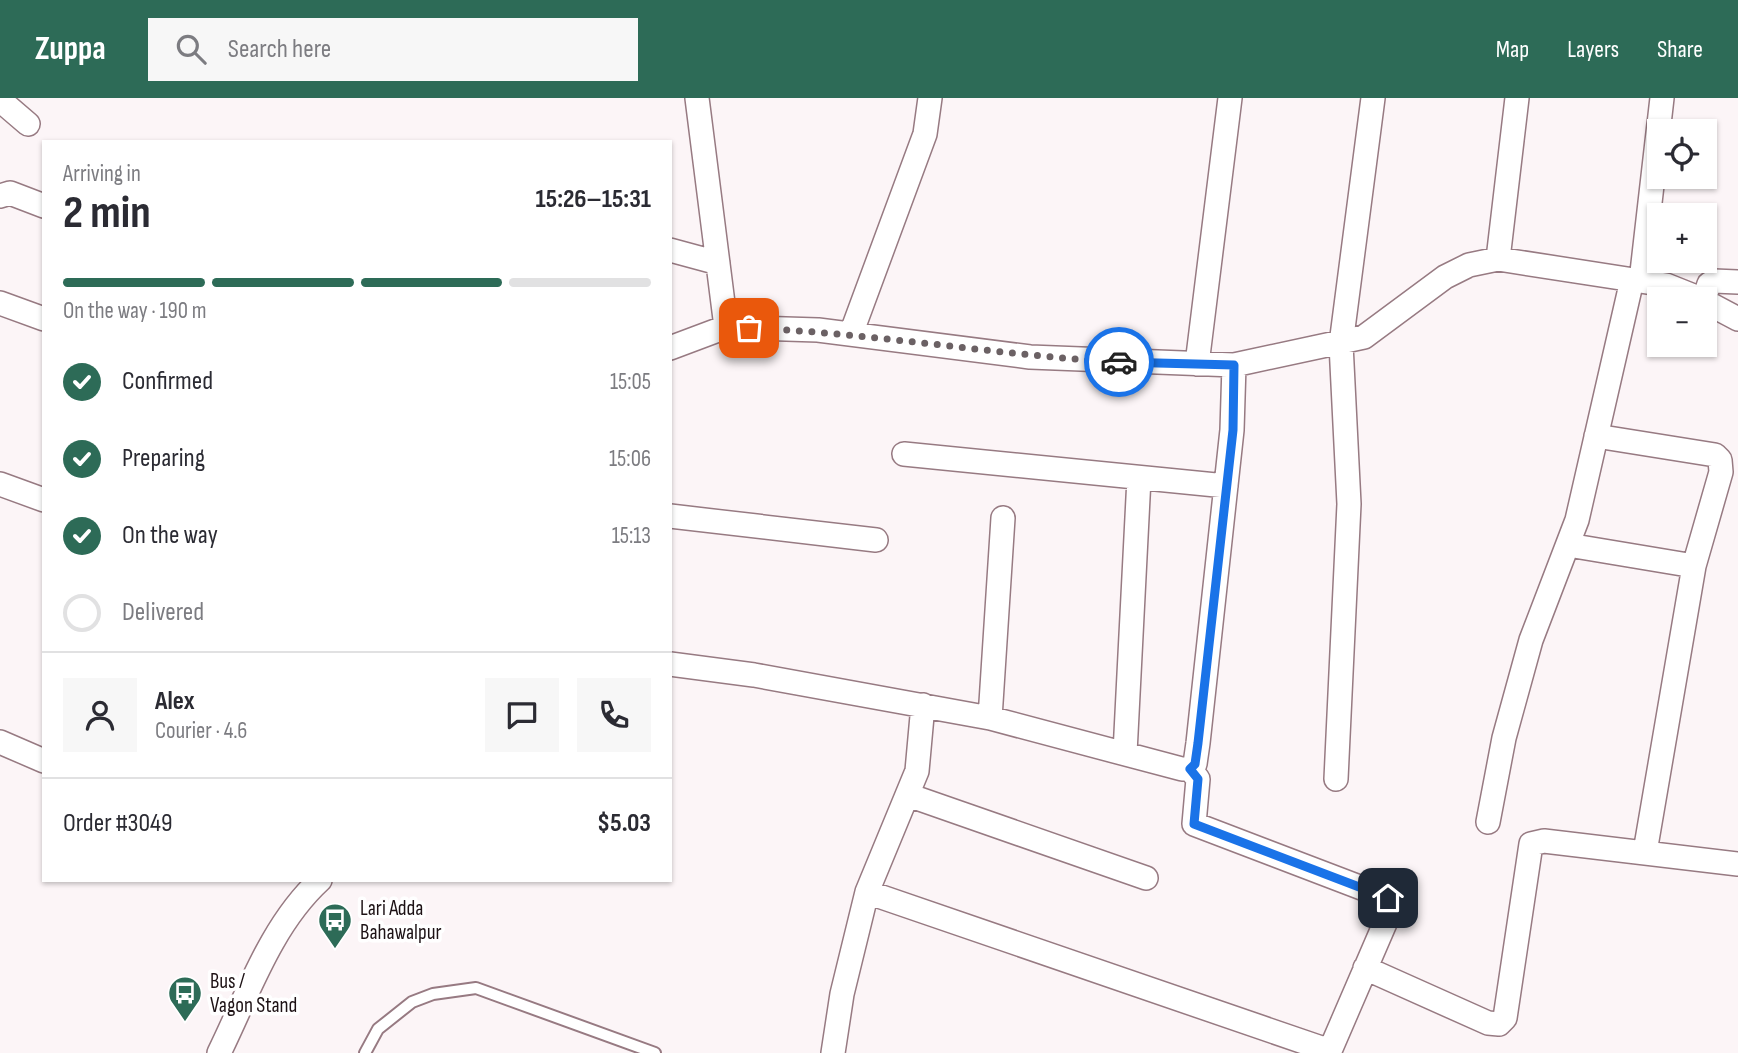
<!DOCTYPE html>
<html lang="en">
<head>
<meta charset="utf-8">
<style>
  body { margin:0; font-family:"Sofia Sans Condensed",sans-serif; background:#f7f7f7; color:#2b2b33; height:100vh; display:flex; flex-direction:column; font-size:26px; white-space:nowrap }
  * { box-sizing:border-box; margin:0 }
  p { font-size:23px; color:#7c7c81 }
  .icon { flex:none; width:38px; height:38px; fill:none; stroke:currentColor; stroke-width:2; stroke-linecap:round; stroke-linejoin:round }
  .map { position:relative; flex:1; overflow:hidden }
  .details { position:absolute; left:42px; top:42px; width:630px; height:742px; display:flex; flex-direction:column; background:#fff; border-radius:0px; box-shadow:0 2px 5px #0004 }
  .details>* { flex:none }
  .fabs { position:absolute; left:1647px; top:21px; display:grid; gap:14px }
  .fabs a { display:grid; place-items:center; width:70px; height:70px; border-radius:0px; background:#fff; box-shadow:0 2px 5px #0004; font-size:35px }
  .pin { position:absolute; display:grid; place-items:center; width:60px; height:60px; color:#fff; margin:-30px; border-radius:14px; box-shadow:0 4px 10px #0006 }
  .courier { position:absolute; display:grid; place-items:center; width:70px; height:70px; margin:-35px; border:5px solid #1a73e8; border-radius:50%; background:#fff; color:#222; box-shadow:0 2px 9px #0007 }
  .head em { font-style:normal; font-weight:700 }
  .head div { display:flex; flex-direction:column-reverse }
  .head { display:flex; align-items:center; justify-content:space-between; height:119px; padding:0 21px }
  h1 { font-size:46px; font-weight:700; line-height:52px }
  .bar { display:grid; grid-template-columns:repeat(4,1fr); gap:10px 7px; align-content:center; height:84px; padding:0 21px }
  .bar i { height:9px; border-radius:5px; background:#e1e1e2 }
  .bar .active { background:#2d6b57 }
  .bar p { grid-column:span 4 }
  .line { display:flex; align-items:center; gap:18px; padding:0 21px; border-top:2px solid #e1e1e2 }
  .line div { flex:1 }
  .round { display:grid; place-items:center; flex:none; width:74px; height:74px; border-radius:0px; background:#f7f7f7 }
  ol { padding:0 21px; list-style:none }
  li { display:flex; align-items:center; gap:21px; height:77px }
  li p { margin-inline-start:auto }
  li .icon { padding:7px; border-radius:50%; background:#2d6b57; color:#fff; stroke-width:4 }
  li:last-child { color:#7c7c81 }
  li i { width:38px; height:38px; border:4px solid #e1e1e2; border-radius:50% }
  header { display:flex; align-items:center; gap:42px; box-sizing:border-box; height:98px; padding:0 35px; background:#2d6b57; color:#fff }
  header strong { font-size:33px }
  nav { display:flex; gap:38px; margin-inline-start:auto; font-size:24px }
  .search { width:490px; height:63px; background:#f7f7f7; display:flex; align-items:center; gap:18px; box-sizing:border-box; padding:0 24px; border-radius:0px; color:#7c7c81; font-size:26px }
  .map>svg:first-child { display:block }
</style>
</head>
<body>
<header>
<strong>Zuppa</strong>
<div class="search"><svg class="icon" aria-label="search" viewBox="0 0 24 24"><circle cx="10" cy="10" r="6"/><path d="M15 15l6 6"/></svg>Search here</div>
<nav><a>Map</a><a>Layers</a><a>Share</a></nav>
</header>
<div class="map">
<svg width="1738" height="955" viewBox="0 0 1738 955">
  <rect width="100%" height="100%" fill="#fcf5f7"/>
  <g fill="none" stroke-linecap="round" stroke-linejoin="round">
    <g stroke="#977a82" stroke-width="14">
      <path id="service" d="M 365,955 L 378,931 L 412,904 L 433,896 L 476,890 L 655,955"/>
    </g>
    <g stroke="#977a82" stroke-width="26">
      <path id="minor" d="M 697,0 L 726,229
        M 0,2 L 28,26
        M 0,98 L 10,95 L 44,108
        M 670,152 L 718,165
        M 1498,161 L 1517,0
        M 1641,183 L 1662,0
        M 1704,201 L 1709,186 L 1714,183 L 1738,184
        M 1704,203 L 1738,221
        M 0,205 L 44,221
        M 851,236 L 925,36 L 930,0
        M 670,250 L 726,229 L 818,232 L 1030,259 L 1234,267 L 1364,239 L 1445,179 L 1469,167 L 1498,161 L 1666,187 L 1701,201
        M 1197,266 L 1230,0
        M 1596,338 L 1715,357 L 1720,362 L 1721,374 L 1694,468 L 1645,754
        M 904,356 L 1226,388
        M 0,386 L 44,402
        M 670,418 L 876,442
        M 1568,447 L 1694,468
        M 670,566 L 754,577 L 990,620 L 1182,671 L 1190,671
        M 990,620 L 1003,420
        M 0,644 L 44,663
        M 1125,655 L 1139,380
        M 1190,671 L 1198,681 L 1194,726 L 1388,800 L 1392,809 L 1329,955
        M 1190,671 L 1195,666 L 1198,645 L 1232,332 L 1234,267
        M 1336,681 L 1349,406 L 1341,246 L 1373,0
        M 908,697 L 1146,780
        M 1488,724 L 1504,640 L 1531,542 L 1577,422 L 1632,182
        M 867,794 L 1330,953
        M 1365,870 L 1488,925 L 1499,926 L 1505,920 L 1531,746 L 1544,743 L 1738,766
        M 219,955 C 248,896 271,827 320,782
        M 833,955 L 842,896 L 867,794 L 917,673 L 923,607"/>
    </g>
    <use href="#service" stroke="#fff" stroke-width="10"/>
    <use href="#minor" stroke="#fff" stroke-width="23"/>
  </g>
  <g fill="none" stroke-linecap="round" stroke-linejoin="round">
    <path stroke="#6b6164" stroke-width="7" stroke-dasharray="0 12.6" d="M 749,230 C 873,235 995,257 1119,264"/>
    <path stroke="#1a73e8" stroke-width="9" d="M 1119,264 L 1234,267 L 1233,332 L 1198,645 L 1195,666 L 1190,671 L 1198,681 L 1194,726 L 1388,800"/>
  </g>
  <defs>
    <g id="bus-pin" transform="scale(1.75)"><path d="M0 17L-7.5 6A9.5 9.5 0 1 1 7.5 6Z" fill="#2d6b57" stroke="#fff"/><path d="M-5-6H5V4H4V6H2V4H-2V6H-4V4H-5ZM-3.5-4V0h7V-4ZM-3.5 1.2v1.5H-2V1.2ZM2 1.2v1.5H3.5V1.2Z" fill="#fff"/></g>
  </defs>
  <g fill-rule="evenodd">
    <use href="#bus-pin" x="335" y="822"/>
    <use href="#bus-pin" x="185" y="895"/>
  </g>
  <g text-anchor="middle" stroke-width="7" stroke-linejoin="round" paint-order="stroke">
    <g font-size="21" fill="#1d1215" stroke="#fff" text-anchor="start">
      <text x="360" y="817">Lari Adda<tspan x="360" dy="24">Bahawalpur</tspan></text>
      <text x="210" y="890">Bus /<tspan x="210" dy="24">Vagon Stand</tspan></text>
    </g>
  </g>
</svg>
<div class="fabs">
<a><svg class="icon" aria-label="locate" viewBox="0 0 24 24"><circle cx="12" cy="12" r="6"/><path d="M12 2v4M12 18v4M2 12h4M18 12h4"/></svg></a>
<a>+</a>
<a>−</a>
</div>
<div class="pin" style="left:749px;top:230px;background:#ea580c"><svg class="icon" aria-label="bag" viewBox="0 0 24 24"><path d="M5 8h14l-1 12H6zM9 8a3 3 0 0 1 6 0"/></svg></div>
<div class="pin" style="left:1388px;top:800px;background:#1f2937"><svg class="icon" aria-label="home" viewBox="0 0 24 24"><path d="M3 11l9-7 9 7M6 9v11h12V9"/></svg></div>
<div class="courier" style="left:1119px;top:264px"><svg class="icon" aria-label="car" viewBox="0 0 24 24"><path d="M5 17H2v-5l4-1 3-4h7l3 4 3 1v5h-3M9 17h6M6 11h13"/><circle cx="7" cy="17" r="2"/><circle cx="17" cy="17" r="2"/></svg></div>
<section class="details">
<div class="head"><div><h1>2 min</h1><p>Arriving in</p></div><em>15:26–15:31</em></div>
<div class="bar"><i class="active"></i><i class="active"></i><i class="active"></i><i></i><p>On the way · 190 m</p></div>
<ol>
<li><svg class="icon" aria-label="check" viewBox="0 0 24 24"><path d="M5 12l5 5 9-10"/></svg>Confirmed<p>15:05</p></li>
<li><svg class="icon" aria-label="check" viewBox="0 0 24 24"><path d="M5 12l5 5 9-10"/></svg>Preparing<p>15:06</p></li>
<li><svg class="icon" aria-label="check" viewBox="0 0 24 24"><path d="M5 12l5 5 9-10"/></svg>On the way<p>15:13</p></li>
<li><i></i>Delivered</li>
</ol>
<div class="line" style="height:126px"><a class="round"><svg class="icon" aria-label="person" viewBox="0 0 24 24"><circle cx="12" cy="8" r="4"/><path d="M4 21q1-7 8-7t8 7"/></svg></a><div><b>Alex</b><p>Courier · 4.6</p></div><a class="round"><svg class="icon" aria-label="chat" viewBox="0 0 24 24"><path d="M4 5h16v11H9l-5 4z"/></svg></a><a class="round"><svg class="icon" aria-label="phone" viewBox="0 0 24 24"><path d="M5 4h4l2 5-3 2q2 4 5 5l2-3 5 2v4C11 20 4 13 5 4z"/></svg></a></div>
<div class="line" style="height:91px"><div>Order #3049</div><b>$5.03</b></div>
</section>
</div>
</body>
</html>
